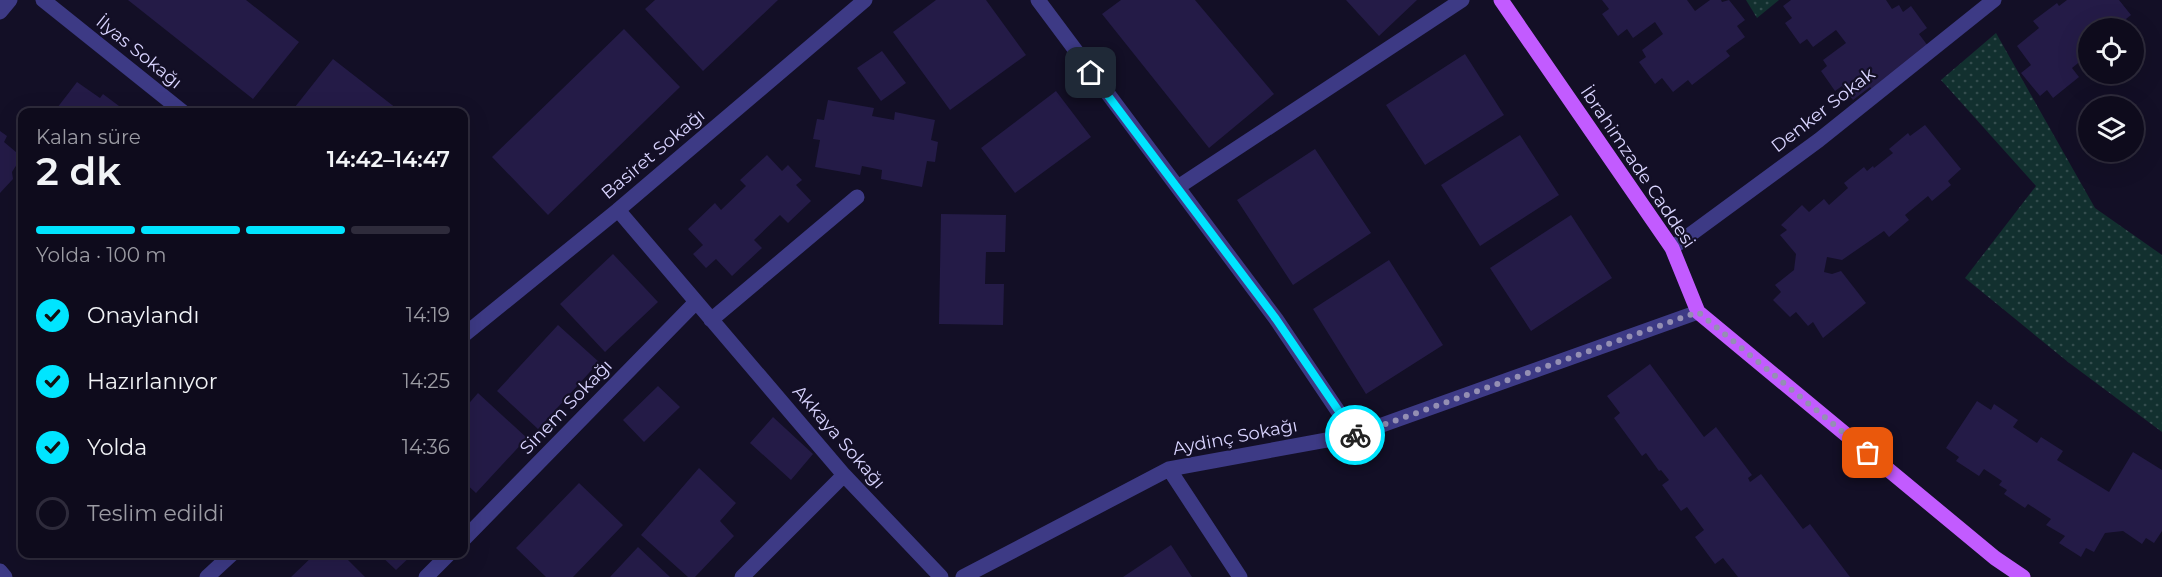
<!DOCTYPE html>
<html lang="tr">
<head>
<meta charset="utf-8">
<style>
  body { margin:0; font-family:Montserrat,sans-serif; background:#171425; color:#f1f3f6; height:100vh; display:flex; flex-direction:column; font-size:22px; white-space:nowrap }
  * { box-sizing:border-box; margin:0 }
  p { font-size:20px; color:#9b9ba3 }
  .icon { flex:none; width:33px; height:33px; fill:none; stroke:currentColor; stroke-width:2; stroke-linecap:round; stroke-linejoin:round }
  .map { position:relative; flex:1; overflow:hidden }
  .drawer { position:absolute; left:18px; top:108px; width:450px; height:450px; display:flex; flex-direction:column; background:#0e0b1c; border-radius:12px; box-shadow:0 6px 24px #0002,0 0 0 2px #2e2b3b }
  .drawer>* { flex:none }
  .controls { position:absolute; left:2078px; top:18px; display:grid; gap:12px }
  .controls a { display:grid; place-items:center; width:66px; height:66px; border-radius:50%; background:#0e0b1c; box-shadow:0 6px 24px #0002,0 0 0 2px #2e2b3b; font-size:30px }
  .pin { position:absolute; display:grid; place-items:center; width:51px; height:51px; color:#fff; margin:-26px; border-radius:12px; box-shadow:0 3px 9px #0006 }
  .courier { position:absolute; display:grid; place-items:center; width:60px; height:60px; margin:-30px; border:4px solid #00e5ff; border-radius:50%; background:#fff; color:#222; box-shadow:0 2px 8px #0007 }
  .headline em { font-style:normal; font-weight:600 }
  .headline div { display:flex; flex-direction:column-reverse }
  .headline { display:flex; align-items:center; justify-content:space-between; height:102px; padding:0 18px }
  h1 { font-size:39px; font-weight:600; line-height:45px }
  .bar { display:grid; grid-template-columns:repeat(4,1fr); gap:9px 6px; align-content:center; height:72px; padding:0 18px }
  .bar i { height:8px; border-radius:4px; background:#2e2b3b }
  .bar .active { background:#00e5ff }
  .bar p { grid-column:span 4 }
  ol { padding:0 18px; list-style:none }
  li { display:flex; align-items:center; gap:18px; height:66px }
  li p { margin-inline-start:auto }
  li .icon { padding:6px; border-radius:50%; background:#00e5ff; color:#111; stroke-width:4 }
  li:last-child { color:#9b9ba3 }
  li i { width:33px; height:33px; border:3px solid #2e2b3b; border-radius:50% }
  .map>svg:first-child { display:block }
</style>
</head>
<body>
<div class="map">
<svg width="2162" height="577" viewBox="0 0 2162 577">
  <defs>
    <pattern id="park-dots" width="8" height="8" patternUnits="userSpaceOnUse" patternTransform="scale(1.5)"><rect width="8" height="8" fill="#12302f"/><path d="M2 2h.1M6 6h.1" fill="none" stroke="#344d4e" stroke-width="1.8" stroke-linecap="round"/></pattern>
  </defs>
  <rect width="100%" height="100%" fill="#130f26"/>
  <path fill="url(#park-dots)" d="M 1746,0 L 1779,0 L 1757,18 Z
    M 1996,33 L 2095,208 L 2162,255 L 2162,432 L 2068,362 L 1965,278 L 2036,186 L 1941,80 Z"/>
  <path fill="#241b47" d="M 128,0 L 246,0 L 299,42 L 253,99 Z
    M 655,0 L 778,0 L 703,71 L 645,9 Z
    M 936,0 L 986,0 L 1026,55 L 950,110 L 893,32 Z
    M 1121,0 L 1195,0 L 1274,94 L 1209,148 L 1102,14 Z
    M 1346,0 L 1417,0 L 1379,36 Z
    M 1602,0 L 1687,0 L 1695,11 L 1710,0 L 1721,0 L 1722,2 L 1729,0 L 1745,20 L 1737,26 L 1745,37 L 1726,51 L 1730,56 L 1692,85 L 1688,80 L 1673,92 L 1662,78 L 1655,84 L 1639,62 L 1646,57 L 1642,50 L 1663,34 L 1655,22 L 1633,38 L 1627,29 L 1618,36 L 1602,14 L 1609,9 Z
    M 1791,0 L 1886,0 L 1892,9 L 1899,5 L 1903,12 L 1911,6 L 1927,28 L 1919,34 L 1928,46 L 1874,92 L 1870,87 L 1853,100 L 1842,86 L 1835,91 L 1821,71 L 1827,66 L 1823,60 L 1846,43 L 1836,30 L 1813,47 L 1807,39 L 1800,44 L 1785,23 L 1792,18 L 1783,6 Z
    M 2067,0 L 2119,0 L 2131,15 L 2126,19 L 2137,33 L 2133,37 L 2133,28 L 2088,28 L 2088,55 L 2072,68 L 2079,77 L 2053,98 L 2047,90 L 2040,96 L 2021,73 L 2031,65 L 2017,46 L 2039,28 L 2033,21 L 2057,3 L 2059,6 Z
    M 624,29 L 680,87 L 548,215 L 492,157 Z
    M 882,51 L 906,83 L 881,101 L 857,68 Z
    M 1465,54 L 1504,115 L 1425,165 L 1386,105 Z
    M 333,59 L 401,112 L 291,112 Z
    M 77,82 L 100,98 L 103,94 L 127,112 L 54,112 Z
    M 1056,91 L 1091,137 L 1015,193 L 981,148 Z
    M 828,100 L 874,108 L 872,116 L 894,120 L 895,112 L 935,120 L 931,140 L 938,142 L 935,162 L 927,161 L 922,187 L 881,179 L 882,170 L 862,166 L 860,175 L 815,167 L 820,140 L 813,139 L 817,119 L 824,120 Z
    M 1925,125 L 1961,169 L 1948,181 L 1951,185 L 1932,201 L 1928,196 L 1905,215 L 1909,220 L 1889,237 L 1884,231 L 1842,260 L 1827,257 L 1824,272 L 1832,274 L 1841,271 L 1866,303 L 1823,338 L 1813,322 L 1808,326 L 1796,312 L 1790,317 L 1773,300 L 1781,292 L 1775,285 L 1794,270 L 1796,254 L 1780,235 L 1787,230 L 1781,225 L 1802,205 L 1809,212 L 1824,199 L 1829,205 L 1848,188 L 1844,183 L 1864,167 L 1867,171 L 1873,166 L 1874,168 L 1893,153 L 1889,149 L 1908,133 L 1910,136 Z
    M 0,131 L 7,136 L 4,142 L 16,152 L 19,161 L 12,172 L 13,179 L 0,193 Z
    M 1520,135 L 1559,195 L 1480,246 L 1441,185 Z
    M 1315,149 L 1371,233 L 1293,285 L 1237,200 Z
    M 767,155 L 782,171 L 788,165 L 802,180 L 796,185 L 811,201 L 788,223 L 780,215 L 754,240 L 762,248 L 732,276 L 716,259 L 706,268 L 693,254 L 703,245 L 688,229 L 715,203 L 721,210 L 746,186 L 740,180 Z
    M 941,214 L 1006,215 L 1005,252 L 986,252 L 985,284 L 1004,284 L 1003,325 L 939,324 Z
    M 1571,215 L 1612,278 L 1531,331 L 1490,268 Z
    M 613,254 L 658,302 L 605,352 L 560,304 Z
    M 1389,260 L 1443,345 L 1366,394 L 1313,309 Z
    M 558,325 L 599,362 L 538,429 L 497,391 Z
    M 1650,364 L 1704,437 L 1716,427 L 1752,475 L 1748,478 L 1750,482 L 1761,474 L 1803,529 L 1810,524 L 1850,577 L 1738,577 L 1723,558 L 1715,564 L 1695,537 L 1704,530 L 1687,507 L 1681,511 L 1662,485 L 1669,480 L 1661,470 L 1659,471 L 1646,453 L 1642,456 L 1614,418 L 1620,413 L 1607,396 Z
    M 658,386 L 680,407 L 644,442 L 623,420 Z
    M 478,393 L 527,438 L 476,493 L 464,482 L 464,409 Z
    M 1977,401 L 1991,410 L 1994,404 L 2018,420 L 2013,427 L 2037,443 L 2041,437 L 2063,451 L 2057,460 L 2109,492 L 2133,452 L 2162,470 L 2162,531 L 2154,543 L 2146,538 L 2142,544 L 2123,531 L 2105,533 L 2094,552 L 2086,548 L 2081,557 L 2059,543 L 2065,536 L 2046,525 L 2051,519 L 2028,504 L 2025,508 L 2004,494 L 2007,490 L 1999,485 L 2002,481 L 1984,469 L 1979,476 L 1956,461 L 1959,457 L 1946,448 Z
    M 773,417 L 813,454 L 791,480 L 750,443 Z
    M 699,468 L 736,503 L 720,521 L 734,536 L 695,577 L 688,577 L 641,535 Z
    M 579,483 L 623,525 L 573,577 L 546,577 L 516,548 Z
    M 1171,545 L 1192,577 L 1123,577 Z
    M 638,547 L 670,577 L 610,577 Z
    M 315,554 L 342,554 L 365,577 L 291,577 Z
    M 379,554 L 413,554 L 396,570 Z"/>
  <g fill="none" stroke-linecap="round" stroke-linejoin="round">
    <path stroke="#3d3a85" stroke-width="15" d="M 43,0 L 183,112
      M 1038,0 L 1276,319 L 1354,435
      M 0,12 L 10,0
      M 1178,187 L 1462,0
      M 618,210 L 844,475 L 941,577
      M 1672,248 L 1819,140 L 1994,0
      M 711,320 L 857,197
      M 464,335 L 618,210 L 865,0
      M 1169,469 L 1240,577
      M 464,539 L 696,302
      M 0,571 L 5,577
      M 207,577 L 232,554
      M 426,577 L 449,554
      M 742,577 L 844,475
      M 963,577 L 1169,469 L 1354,435 L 1698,312"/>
    <path stroke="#c25bff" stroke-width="15" d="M 1501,0 L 1672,248 L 1698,312 L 1995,558 L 2023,577"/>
  </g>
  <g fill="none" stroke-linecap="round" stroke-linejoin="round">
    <path stroke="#948fb3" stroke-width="6" stroke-dasharray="0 10.8" d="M 1355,435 L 1698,312 L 1868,453"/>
    <path stroke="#00e5ff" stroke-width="8" d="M 1091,73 L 1276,319 L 1355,435"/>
  </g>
  <g text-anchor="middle" stroke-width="4.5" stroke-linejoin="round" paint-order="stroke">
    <g font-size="18" fill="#d9d4ff" stroke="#130f26">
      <text transform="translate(139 52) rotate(39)" y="6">İlyas Sokağı</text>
      <text transform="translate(1823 110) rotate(-38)" y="6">Denker Sokak</text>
      <text transform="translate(653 154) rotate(-40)" y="6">Basiret Sokağı</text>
      <text transform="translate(1638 167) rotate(56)" y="6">İbrahimzade Caddesi</text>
      <text transform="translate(566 407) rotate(-46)" y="6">Sinem Sokağı</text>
      <text transform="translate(839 437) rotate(49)" y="6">Akkaya Sokağı</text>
      <text transform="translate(1235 437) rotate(-11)" y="6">Aydinç Sokağı</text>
    </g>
  </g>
</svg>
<div class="controls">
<a><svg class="icon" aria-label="locate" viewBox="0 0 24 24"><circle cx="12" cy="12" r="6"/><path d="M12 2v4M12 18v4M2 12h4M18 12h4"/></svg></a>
<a><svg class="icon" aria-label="layers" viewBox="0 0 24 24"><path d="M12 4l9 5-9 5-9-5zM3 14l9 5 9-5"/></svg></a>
</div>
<div class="pin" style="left:1868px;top:453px;background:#ea580c"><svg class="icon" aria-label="bag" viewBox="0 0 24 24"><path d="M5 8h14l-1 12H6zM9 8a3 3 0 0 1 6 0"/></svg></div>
<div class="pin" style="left:1091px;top:73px;background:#1f2937"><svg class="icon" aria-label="home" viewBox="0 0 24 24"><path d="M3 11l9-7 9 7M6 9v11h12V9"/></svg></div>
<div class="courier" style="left:1355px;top:435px"><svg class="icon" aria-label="bike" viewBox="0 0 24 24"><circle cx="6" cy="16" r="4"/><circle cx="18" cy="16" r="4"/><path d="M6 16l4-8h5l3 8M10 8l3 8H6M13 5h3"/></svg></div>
<section class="drawer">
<div class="headline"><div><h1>2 dk</h1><p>Kalan süre</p></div><em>14:42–14:47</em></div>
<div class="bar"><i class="active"></i><i class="active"></i><i class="active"></i><i></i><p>Yolda · 100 m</p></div>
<ol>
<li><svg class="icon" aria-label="check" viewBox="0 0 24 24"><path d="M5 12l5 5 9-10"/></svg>Onaylandı<p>14:19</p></li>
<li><svg class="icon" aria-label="check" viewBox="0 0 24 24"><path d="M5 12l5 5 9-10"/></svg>Hazırlanıyor<p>14:25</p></li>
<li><svg class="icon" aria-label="check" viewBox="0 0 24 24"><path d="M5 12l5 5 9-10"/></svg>Yolda<p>14:36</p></li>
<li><i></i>Teslim edildi</li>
</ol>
</section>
</div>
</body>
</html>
